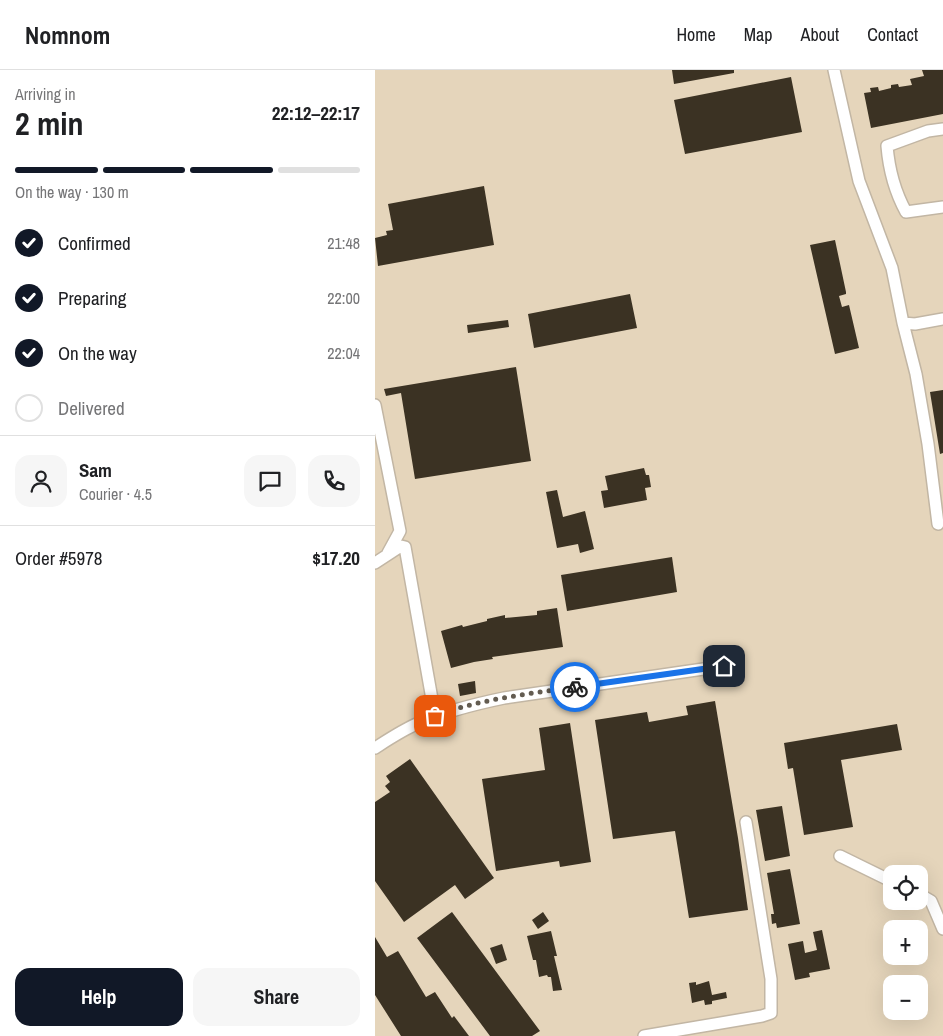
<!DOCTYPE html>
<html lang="en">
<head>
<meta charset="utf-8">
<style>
  body { margin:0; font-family:"Archivo Narrow",sans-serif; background:#f6f6f6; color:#202124; height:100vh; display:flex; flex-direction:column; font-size:19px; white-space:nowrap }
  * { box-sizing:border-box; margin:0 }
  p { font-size:16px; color:#757577 }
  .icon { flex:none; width:28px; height:28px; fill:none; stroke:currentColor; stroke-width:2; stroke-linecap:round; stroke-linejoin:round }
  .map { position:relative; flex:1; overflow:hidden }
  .sheet { display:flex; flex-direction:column; background:#fff; width:375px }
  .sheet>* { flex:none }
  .controls { position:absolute; left:508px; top:795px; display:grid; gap:10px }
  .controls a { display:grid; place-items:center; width:45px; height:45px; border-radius:10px; background:#fff; box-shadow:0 5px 20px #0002; font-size:25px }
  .pin { position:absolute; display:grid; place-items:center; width:42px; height:42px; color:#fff; margin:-21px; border-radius:10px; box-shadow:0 2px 8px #0006 }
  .courier { position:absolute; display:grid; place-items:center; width:50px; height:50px; margin:-25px; border:4px solid #1a73e8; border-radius:50%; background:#fff; color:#222; box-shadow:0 1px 6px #0007 }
  .head em { font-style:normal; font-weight:800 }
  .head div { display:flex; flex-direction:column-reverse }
  .head { display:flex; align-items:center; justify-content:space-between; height:85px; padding:0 15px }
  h1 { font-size:32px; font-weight:800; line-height:38px }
  .bar { display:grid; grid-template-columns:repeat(4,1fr); gap:8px 5px; align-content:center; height:60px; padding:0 15px }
  .bar i { height:6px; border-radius:4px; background:#e0e0e0 }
  .bar .current { background:#111827 }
  .bar p { grid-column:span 4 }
  .line { display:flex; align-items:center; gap:12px; padding:0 15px; border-top:1px solid #e0e0e0 }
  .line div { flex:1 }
  .round { display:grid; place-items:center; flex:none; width:52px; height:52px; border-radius:15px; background:#f6f6f6 }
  ol { padding:0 15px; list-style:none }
  li { display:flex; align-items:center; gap:15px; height:55px }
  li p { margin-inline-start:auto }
  li .icon { padding:5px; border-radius:50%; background:#111827; color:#fff; stroke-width:4 }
  li:last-child { color:#757577 }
  li i { width:28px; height:28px; border:2px solid #e0e0e0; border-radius:50% }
  .button { display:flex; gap:10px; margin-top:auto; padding:10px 15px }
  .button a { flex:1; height:58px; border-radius:15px; background:#111827; color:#fff; font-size:20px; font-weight:800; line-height:58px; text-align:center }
  .button a+a { background:#f6f6f6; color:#202124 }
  header { display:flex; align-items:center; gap:30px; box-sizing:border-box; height:70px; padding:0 25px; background:#fff; border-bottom:1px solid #e0e0e0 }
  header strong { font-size:24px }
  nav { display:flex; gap:28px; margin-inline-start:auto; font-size:18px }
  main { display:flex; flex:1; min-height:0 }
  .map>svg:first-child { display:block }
</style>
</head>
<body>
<header>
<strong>Nomnom</strong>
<nav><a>Home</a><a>Map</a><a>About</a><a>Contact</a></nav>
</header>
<main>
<section class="sheet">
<div class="head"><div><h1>2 min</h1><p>Arriving in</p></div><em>22:12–22:17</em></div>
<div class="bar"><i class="current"></i><i class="current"></i><i class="current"></i><i></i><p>On the way · 130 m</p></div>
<ol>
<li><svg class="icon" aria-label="check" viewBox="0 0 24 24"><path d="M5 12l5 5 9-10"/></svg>Confirmed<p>21:48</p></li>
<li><svg class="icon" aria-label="check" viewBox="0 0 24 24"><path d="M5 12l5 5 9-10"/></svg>Preparing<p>22:00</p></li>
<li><svg class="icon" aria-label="check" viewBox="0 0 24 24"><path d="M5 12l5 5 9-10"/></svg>On the way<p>22:04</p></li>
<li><i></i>Delivered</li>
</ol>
<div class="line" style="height:90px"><a class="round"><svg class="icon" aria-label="person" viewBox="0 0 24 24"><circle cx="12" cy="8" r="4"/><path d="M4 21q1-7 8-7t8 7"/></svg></a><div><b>Sam</b><p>Courier · 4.5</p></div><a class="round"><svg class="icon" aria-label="chat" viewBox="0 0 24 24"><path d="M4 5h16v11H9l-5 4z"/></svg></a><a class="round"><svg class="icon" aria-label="phone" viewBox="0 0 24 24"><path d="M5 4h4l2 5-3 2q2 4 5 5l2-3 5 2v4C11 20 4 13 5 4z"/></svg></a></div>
<div class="line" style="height:65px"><div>Order #5978</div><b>$17.20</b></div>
<div class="button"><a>Help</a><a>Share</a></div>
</section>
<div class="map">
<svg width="568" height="966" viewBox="0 0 568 966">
  <rect width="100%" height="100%" fill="#ebdfcc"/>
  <path fill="#e5d5bb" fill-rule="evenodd" d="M 0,0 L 568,0 L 568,966 L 0,966 ZM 516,804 L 544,804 L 544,831 L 516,831 ZM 516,859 L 544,859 L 544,886 L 516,886 ZM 516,914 L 544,914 L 544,941 L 516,941 Z"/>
  <path fill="#3b3223" d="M 297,0 L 359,0 L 359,3 L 299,14 Z
    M 547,0 L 568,0 L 568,44 L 496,58 L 489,23 L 496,22 L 495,18 L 503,17 L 504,21 L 516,18 L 516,15 L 523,14 L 524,17 L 537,15 L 535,9 L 549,6 Z
    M 416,7 L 427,62 L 310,84 L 299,30 Z
    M 109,116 L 119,175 L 3,196 L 0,168 L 12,165 L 11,161 L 18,160 L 13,134 Z
    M 460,170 L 471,222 L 471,224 L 464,226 L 467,237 L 474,235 L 484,278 L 460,284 L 435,175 Z
    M 255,224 L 262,258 L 159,278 L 153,244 Z
    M 133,250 L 134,257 L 93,263 L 92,255 Z
    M 141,297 L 156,391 L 40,409 L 26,323 L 11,326 L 9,319 Z
    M 568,320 L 568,383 L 565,384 L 555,322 Z
    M 269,398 L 271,405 L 274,405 L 276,417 L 270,418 L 272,430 L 229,438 L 226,421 L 233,420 L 230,406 Z
    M 182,420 L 188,447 L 210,441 L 219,479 L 205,483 L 203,474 L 182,478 L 171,422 Z
    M 297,487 L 302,522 L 192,541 L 186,505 Z
    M 182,538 L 188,577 L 117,587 L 118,589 L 99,592 L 76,598 L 66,561 L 87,555 L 88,557 L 112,551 L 112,549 L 130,545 L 130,548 L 162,545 L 162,541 Z
    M 100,611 L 101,623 L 85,626 L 83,614 Z
    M 340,631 L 363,768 L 373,840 L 314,848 L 300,761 L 238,769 L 220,650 L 272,642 L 274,652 L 313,645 L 311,636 Z
    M 195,653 L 216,792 L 185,797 L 184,791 L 121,801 L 107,709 L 170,700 L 164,658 Z
    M 522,654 L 527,680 L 466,690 L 478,757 L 429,765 L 418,698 L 413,699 L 409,673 Z
    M 35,689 L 119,808 L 90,829 L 80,815 L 29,852 L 0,811 L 0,732 L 15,722 L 10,716 L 15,712 L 11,706 Z
    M 407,736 L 415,786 L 390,791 L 381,740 Z
    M 415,799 L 425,854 L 402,858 L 401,853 L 397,854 L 396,844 L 399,844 L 392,803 Z
    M 77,842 L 165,961 L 157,966 L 115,966 L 42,868 Z
    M 168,842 L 174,851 L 163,859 L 157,850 Z
    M 447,860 L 455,899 L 434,903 L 435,907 L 420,910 L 413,874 L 428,871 L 430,883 L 442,880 L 438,862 Z
    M 176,861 L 182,886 L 179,886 L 187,920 L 178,921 L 176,907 L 173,907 L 172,905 L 164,907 L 161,890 L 158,890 L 152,866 Z
    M 0,867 L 12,887 L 23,881 L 51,927 L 60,922 L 77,948 L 79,946 L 94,966 L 26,966 L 0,925 Z
    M 127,874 L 132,890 L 121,894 L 115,878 Z
    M 334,911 L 337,925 L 351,922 L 352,928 L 337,931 L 337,934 L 330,935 L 329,930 L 317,933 L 314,913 L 321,912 L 321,915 Z"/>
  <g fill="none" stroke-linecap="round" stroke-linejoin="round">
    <g stroke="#c2b6a4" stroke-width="14">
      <path id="minor" d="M 459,0 L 484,111 L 517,198 L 528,253 L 540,254 L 568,249
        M 568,59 L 553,61 L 512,76 C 514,100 520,122 531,142 L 568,137
        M 528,253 L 541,304 L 553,374 L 563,454
        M 0,335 L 25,461 L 13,483
        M 0,493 L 26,476 L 30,477 L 60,646
        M 0,678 C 14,669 29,659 44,653 C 71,641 100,634 129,628 L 349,596
        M 465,786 L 516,811
        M 544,824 L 556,831 L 568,859
        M 269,966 L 387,946 L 396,943 L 396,909 L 371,752"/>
    </g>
    <use href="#minor" stroke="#fff" stroke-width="11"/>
  </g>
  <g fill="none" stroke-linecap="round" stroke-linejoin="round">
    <path stroke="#635c51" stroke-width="5" stroke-dasharray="0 9" d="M 60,646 C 105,629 153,624 200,617"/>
    <path stroke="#1a73e8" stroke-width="6" d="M 200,617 L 349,596"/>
  </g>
</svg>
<div class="controls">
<a><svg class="icon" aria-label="locate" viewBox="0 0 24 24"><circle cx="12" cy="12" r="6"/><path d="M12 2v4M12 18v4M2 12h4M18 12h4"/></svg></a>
<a>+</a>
<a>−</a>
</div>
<div class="pin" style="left:60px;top:646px;background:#ea580c"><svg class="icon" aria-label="bag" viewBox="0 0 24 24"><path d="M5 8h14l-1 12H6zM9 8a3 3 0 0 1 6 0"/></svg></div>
<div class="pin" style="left:349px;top:596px;background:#1f2937"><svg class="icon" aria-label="home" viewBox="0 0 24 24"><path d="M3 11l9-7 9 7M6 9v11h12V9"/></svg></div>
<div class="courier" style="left:200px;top:617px"><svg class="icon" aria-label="bike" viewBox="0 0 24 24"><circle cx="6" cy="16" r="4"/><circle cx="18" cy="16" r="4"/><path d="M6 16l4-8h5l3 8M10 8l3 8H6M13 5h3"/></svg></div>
</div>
</main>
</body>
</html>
